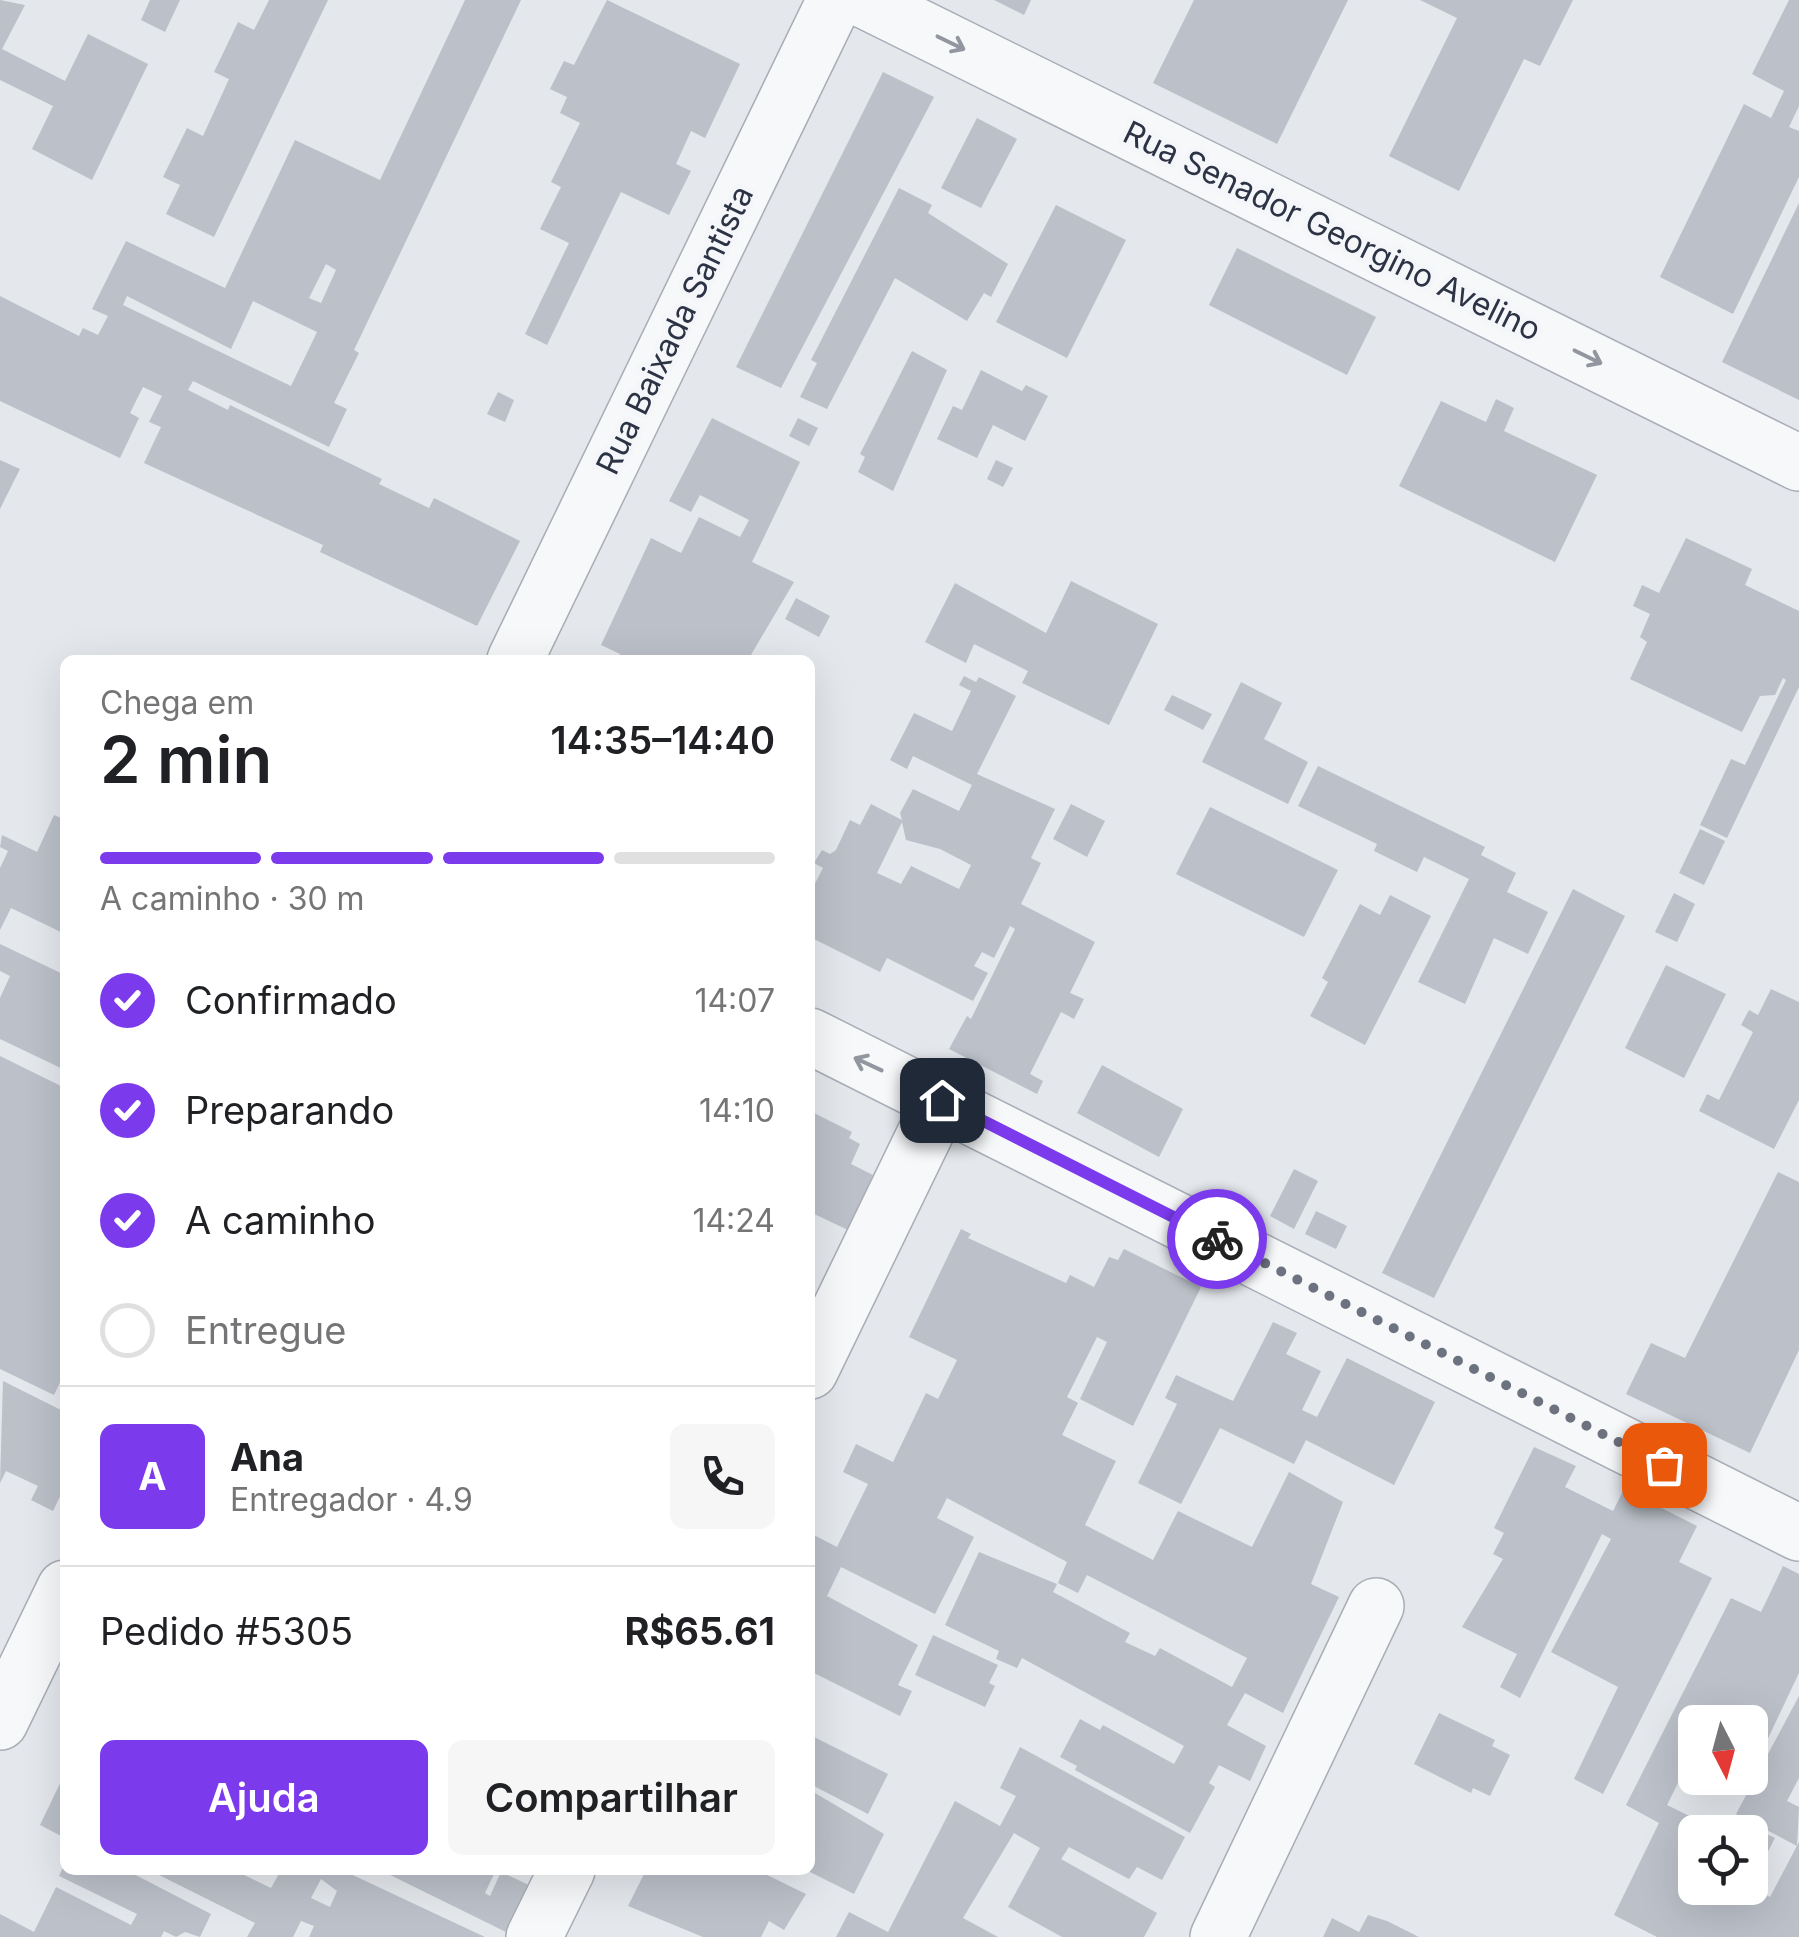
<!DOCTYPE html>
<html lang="pt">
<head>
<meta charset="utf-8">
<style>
  body { margin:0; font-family:Inter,sans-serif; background:#f6f6f6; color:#202124; height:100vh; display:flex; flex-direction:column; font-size:38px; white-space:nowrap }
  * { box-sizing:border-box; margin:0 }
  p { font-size:32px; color:#757577 }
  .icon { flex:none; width:55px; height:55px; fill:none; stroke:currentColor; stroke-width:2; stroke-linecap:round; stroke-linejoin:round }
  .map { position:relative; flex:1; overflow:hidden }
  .drawer { position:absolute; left:60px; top:655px; width:755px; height:1220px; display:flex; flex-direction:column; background:#fff; border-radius:15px; box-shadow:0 10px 40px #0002 }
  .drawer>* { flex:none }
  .needle { width:65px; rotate:174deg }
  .fabs { position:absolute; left:1678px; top:1705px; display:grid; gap:20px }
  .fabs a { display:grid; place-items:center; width:90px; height:90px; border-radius:15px; background:#fff; box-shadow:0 10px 40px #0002; font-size:50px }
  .pin { position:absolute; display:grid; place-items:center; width:85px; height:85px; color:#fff; margin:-42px; border-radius:20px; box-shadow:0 5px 15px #0006 }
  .courier { position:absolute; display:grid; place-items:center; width:100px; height:100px; margin:-50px; border:8px solid #7c3aed; border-radius:50%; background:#fff; color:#222; box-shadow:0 2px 12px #0007 }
  .overview em { font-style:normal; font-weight:600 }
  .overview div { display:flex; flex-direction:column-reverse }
  .overview { display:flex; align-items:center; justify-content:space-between; height:170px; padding:0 40px }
  h1 { font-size:65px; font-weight:600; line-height:75px }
  .bar { display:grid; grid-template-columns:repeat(4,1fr); gap:15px 10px; align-content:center; height:120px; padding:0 40px }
  .bar i { height:12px; border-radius:8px; background:#e0e0e0 }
  .bar .current { background:#7c3aed }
  .bar p { grid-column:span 4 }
  .line { display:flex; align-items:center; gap:25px; padding:0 40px; border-top:2px solid #e0e0e0 }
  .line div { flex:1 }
  .round { display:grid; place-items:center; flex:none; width:105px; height:105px; border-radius:15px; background:#f6f6f6 }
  ol { padding:0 40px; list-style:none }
  li { display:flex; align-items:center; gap:30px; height:110px }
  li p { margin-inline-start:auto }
  li .icon { padding:10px; border-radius:50%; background:#7c3aed; color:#fff; stroke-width:4 }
  li:last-child { color:#757577 }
  li i { width:55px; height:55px; border:5px solid #e0e0e0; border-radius:50% }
  .action { display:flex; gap:20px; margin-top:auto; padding:20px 40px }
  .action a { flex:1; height:115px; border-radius:15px; background:#7c3aed; color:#fff; font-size:40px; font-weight:600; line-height:115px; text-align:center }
  .action a+a { background:#f6f6f6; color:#202124 }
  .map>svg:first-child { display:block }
</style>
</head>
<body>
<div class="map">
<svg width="1799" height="1937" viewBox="0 0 1799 1937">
  <rect width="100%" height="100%" fill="#e4e7ec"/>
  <path fill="#bbc0c9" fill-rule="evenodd" d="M 0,0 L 25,5 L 2,49 L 65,81 L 88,34 L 148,64 L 92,180 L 32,149 L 53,106 L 0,80 Z
    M 150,0 L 180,0 L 165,32 L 141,20 Z
    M 269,0 L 328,0 L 214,237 L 166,214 L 180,185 L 163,177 L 187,128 L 203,136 L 229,79 L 214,72 L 238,22 L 254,30 Z
    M 465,0 L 521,0 L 354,350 L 359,353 L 334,403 L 347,409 L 329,447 L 193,381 L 188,390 L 228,410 L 230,405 L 382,479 L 379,484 L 429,508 L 434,498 L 520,541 L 477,626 L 320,552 L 323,545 L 144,463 L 161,427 L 149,422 L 162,396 L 143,387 L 130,413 L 139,418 L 120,458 L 0,401 L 0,296 L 79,336 L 83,328 L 98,335 L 108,316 L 92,309 L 126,241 L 225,288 L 295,140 L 380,180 ZM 326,264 L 336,270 L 321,303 L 309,298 ZM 127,296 L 231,349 L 253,301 L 317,332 L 291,386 L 123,305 Z
    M 607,0 L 740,64 L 705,138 L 691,131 L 676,164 L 691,171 L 669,215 L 621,192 L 547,345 L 525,334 L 569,243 L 540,229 L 561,187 L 551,182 L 580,123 L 560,113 L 567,97 L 550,89 L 564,61 L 574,65 Z
    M 994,0 L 1031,0 L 1024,15 Z
    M 1194,0 L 1348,0 L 1277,144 L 1153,83 Z
    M 1420,0 L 1573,0 L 1540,66 L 1524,59 L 1459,191 L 1389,156 L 1457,18 Z
    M 1789,0 L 1799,0 L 1799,106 L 1789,127 L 1799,131 L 1799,177 L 1733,314 L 1660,277 L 1744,104 L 1771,118 L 1784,91 L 1752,74 Z
    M 883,72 L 934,97 L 781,388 L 736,367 Z
    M 977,118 L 1017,139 L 981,208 L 941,188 Z
    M 899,188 L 932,205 L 928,213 L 1008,264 L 991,297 L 984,293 L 967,321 L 895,278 L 827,409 L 800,397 L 817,363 L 811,360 Z
    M 1799,203 L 1799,400 L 1722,362 Z
    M 1056,205 L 1126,240 L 1067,358 L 996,322 Z
    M 1237,248 L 1376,317 L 1347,375 L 1209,305 Z
    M 912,351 L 947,370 L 893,491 L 858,472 L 865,457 L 860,454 Z
    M 981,370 L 1022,391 L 1026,385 L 1048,396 L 1025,441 L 993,425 L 977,458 L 937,439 L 953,406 L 962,410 Z
    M 498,392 L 514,400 L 505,422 L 487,414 Z
    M 1496,399 L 1514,408 L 1504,431 L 1597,475 L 1555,562 L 1399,486 L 1441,401 L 1486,422 Z
    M 712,418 L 800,462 L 752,562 L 794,582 L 748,660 L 617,660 L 620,654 L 601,645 L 651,538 L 681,553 L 699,517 L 740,537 L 749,520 L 700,495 L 691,512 L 669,501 Z
    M 798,418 L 818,428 L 809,446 L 789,436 Z
    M 0,460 L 20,469 L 0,509 Z
    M 996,460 L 1013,468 L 1003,487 L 987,479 Z
    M 1686,538 L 1752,569 L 1745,585 L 1799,611 L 1799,687 L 1727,838 L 1700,825 L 1731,759 L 1745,765 L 1786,680 L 1783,678 L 1775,695 L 1760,696 L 1742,732 L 1630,679 L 1647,642 L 1640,637 L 1650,614 L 1633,606 L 1642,585 L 1659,593 Z
    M 1071,581 L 1158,624 L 1109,725 L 1022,683 L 1028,671 L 974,644 L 966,663 L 925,642 L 955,583 L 1046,633 Z
    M 796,598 L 830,616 L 819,637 L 785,619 Z
    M 964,676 L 976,682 L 979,677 L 1016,696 L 977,774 L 1055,809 L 1031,858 L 1041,863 L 1021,904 L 1095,942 L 1070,993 L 1084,999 L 1074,1019 L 1061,1012 L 1030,1074 L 1043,1081 L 1037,1094 L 949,1049 L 967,1016 L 971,1019 L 1015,929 L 1010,926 L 994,958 L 982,952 L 974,966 L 988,973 L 973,1001 L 887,958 L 880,972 L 810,937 L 810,893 L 823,868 L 814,863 L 822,850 L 830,854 L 836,850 L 850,820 L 860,825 L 871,804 L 902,820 L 900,813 L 913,789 L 959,811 L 972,785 L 913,756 L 907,769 L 890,760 L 914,713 L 952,731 L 971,691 L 959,685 ZM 902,822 L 906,840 L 940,849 L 971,865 L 959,889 L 911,866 L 901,884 L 877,873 Z
    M 1241,682 L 1282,703 L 1264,739 L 1308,762 L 1288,804 L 1202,762 Z
    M 1172,695 L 1212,714 L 1203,730 L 1164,710 Z
    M 1318,766 L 1485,847 L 1481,855 L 1516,873 L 1507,892 L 1548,912 L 1528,954 L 1494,938 L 1465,1004 L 1418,982 L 1469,879 L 1424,857 L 1417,872 L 1374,851 L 1377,844 L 1298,806 Z
    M 1071,804 L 1105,821 L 1087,857 L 1053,839 Z
    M 1210,807 L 1338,870 L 1304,937 L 1176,874 Z
    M 65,810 L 65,934 L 11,908 L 0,930 L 0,868 L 8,851 L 0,847 L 2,835 L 37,852 L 54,815 L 61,818 Z
    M 1700,829 L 1725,841 L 1704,885 L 1679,873 Z
    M 1573,889 L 1625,916 L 1434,1298 L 1382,1273 Z
    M 1674,893 L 1695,904 L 1677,942 L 1655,932 Z
    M 1390,895 L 1431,916 L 1365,1045 L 1310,1016 L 1328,982 L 1322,978 L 1360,904 L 1380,915 Z
    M 0,944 L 65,975 L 65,1070 L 0,1039 L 0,998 L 10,976 L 0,971 Z
    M 1666,965 L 1726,994 L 1684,1078 L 1625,1048 Z
    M 1771,989 L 1799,1002 L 1799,1100 L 1774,1149 L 1699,1111 L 1707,1094 L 1719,1100 L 1753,1032 L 1741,1025 L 1749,1010 L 1758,1015 Z
    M 0,1056 L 65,1088 L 65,1372 L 54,1395 L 0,1369 Z
    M 1102,1065 L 1183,1109 L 1159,1157 L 1077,1113 Z
    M 810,1111 L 852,1132 L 849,1138 L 860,1144 L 851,1164 L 873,1175 L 848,1230 L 810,1212 Z
    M 1294,1169 L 1318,1181 L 1294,1229 L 1270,1216 Z
    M 1778,1172 L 1799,1182 L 1799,1350 L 1750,1453 L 1626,1394 L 1651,1343 L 1685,1358 Z
    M 1316,1211 L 1347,1226 L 1336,1249 L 1305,1234 Z
    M 961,1229 L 971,1234 L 968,1238 L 1066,1283 L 1070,1275 L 1094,1287 L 1109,1257 L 1118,1260 L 1124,1249 L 1201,1287 L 1133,1426 L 1080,1399 L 1107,1342 L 1097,1337 L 1067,1397 L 1078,1403 L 1062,1435 L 1116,1461 L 1085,1525 L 1153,1560 L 1178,1511 L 1252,1547 L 1289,1472 L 1343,1502 L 1311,1584 L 1339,1597 L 1283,1713 L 1245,1693 L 1227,1725 L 1266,1746 L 1250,1781 L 1219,1765 L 1209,1783 L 1215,1787 L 1190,1833 L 1075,1770 L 1077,1766 L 1060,1757 L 1080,1719 L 1100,1730 L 1103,1725 L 1174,1764 L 1184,1746 L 1022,1658 L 1017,1668 L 996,1659 L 999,1651 L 945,1625 L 979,1552 L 1057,1584 L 1053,1592 L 1130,1633 L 1125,1642 L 1155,1656 L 1160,1648 L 1232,1687 L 1247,1658 L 1087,1575 L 1078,1593 L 1058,1583 L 1067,1562 L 947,1498 L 937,1518 L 974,1537 L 935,1614 L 841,1567 L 827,1596 L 918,1645 L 898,1685 L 912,1691 L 900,1716 L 810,1671 L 810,1538 L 812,1534 L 837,1547 L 868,1484 L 843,1472 L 856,1444 L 893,1462 L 926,1393 L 938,1399 L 957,1360 L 909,1337 Z
    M 1273,1322 L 1297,1333 L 1286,1354 L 1321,1371 L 1302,1410 L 1317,1417 L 1347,1358 L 1435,1402 L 1394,1485 L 1306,1440 L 1294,1464 L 1220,1428 L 1181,1504 L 1138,1483 L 1177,1404 L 1165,1398 L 1176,1375 L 1233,1401 Z
    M 3,1381 L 65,1412 L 65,1486 L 53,1511 L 31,1500 L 38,1486 L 6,1471 L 0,1483 Z
    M 1534,1447 L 1576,1466 L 1565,1487 L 1613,1511 L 1624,1489 L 1697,1526 L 1679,1562 L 1712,1578 L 1603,1794 L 1574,1779 L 1618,1687 L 1551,1652 L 1611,1539 L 1602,1534 L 1520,1698 L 1500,1687 L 1517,1654 L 1462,1627 L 1503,1559 L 1493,1554 L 1504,1533 L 1494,1528 Z
    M 1783,1566 L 1799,1574 L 1799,1673 L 1763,1749 L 1757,1746 L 1750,1760 L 1750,1722 L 1695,1722 L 1695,1757 L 1692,1755 L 1667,1805 L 1722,1832 L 1695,1832 L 1695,1888 L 1750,1888 L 1750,1832 L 1727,1832 L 1734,1818 L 1775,1838 L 1750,1886 L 1770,1897 L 1799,1842 L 1799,1937 L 1657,1937 L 1614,1915 L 1659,1823 L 1626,1805 L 1731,1598 L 1761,1612 Z
    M 933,1635 L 998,1665 L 989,1683 L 995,1686 L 985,1707 L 915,1675 Z
    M 1799,1696 L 1799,1778 L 1787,1801 L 1799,1807 L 1797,1846 L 1736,1814 Z
    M 1439,1713 L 1495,1740 L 1492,1746 L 1510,1755 L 1490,1796 L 1473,1788 L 1471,1793 L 1414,1764 Z
    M 810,1735 L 888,1774 L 868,1814 L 810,1784 Z
    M 1020,1747 L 1185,1837 L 1162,1880 L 1137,1867 L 1129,1879 L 1069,1847 L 1061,1859 L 1157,1913 L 1144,1937 L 1062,1937 L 1008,1907 L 1040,1848 L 1014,1833 L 963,1918 L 998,1937 L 836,1937 L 849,1912 L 888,1932 L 955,1801 L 1000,1826 L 1016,1796 L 1000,1788 Z
    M 65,1773 L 65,1838 L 40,1825 Z
    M 810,1790 L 884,1834 L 854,1894 L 810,1872 Z
    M 65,1863 L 65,1870 L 126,1870 L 211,1914 L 200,1937 L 185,1932 L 176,1937 L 164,1931 L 161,1937 L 0,1937 L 0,1914 L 34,1932 L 56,1887 L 131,1925 L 137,1914 L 59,1876 Z
    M 149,1870 L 234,1870 L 271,1888 L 281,1870 L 342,1870 L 485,1937 L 309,1937 L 314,1926 L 301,1921 L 293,1937 L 247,1937 L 255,1923 ZM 321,1879 L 337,1891 L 330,1907 L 311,1898 Z
    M 380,1870 L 496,1870 L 485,1893 L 490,1896 L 501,1872 L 531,1886 L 508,1933 Z
    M 646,1870 L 757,1870 L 806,1894 L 784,1930 L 769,1921 L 761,1937 L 703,1937 L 628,1906 Z
    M 1368,1915 L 1387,1921 L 1419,1937 L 1323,1937 L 1332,1918 L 1359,1932 Z"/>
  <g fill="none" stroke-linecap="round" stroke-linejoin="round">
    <g stroke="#a9adb6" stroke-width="58">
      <path id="street" d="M 864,0 L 1799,463
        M 515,660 L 835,0
        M 810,1036 L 1799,1533
        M 810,1371 L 942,1099
        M 0,1722 L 65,1588
        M 534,1937 L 567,1870
        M 1218,1937 L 1376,1606"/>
    </g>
    <use href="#street" stroke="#f7f8fa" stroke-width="55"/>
  </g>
  <defs><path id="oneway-shaft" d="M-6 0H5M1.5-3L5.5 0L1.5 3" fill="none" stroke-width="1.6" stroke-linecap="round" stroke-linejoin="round" transform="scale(2.5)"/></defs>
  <g stroke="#92969f">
    <use href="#oneway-shaft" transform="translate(951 43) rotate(26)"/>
    <use href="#oneway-shaft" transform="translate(1588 357) rotate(26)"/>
    <use href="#oneway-shaft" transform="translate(868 1064) rotate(-155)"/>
  </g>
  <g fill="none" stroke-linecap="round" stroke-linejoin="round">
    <path stroke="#6c727f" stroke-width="10" stroke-dasharray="0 18" d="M 1217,1239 L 1664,1465"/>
    <path stroke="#7c3aed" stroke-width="12" d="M 942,1100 L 1217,1239"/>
  </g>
  <g text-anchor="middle" stroke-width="10" stroke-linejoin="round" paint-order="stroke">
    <g font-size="32" fill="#2c3344" stroke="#f4f6f9">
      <text transform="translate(1332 231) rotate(26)" y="11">Rua Senador Georgino Avelino</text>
      <text transform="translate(675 330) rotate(-64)" y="11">Rua Baixada Santista</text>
    </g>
  </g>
</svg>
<div class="fabs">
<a><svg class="needle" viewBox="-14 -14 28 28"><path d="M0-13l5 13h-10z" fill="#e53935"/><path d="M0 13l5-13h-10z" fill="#757577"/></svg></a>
<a><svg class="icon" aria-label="locate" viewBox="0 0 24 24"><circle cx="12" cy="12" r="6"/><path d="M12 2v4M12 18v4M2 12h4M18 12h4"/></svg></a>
</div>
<div class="pin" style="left:1664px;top:1465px;background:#ea580c"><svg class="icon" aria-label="bag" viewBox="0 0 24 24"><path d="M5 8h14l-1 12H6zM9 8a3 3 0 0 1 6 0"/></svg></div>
<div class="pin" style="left:942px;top:1100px;background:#1f2937"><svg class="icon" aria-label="home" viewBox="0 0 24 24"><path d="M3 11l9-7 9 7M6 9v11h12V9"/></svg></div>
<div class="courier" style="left:1217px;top:1239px"><svg class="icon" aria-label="bike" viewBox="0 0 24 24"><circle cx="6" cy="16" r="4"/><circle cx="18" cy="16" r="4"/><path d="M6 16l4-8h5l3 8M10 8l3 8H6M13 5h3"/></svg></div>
<section class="drawer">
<div class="overview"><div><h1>2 min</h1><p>Chega em</p></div><em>14:35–14:40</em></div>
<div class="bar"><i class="current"></i><i class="current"></i><i class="current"></i><i></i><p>A caminho · 30 m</p></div>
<ol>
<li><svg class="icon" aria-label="check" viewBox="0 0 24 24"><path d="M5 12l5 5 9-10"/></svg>Confirmado<p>14:07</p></li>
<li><svg class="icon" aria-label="check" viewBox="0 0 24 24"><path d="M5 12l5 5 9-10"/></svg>Preparando<p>14:10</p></li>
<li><svg class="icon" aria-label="check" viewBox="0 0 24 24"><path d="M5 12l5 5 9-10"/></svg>A caminho<p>14:24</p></li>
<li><i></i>Entregue</li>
</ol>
<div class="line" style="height:180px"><b class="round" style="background:#7c3aed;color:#fff">A</b><div><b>Ana</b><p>Entregador · 4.9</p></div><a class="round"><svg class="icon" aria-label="phone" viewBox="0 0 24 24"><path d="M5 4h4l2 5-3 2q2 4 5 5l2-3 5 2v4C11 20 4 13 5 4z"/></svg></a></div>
<div class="line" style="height:130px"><div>Pedido #5305</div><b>R$65.61</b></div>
<div class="action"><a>Ajuda</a><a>Compartilhar</a></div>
</section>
</div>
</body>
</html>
